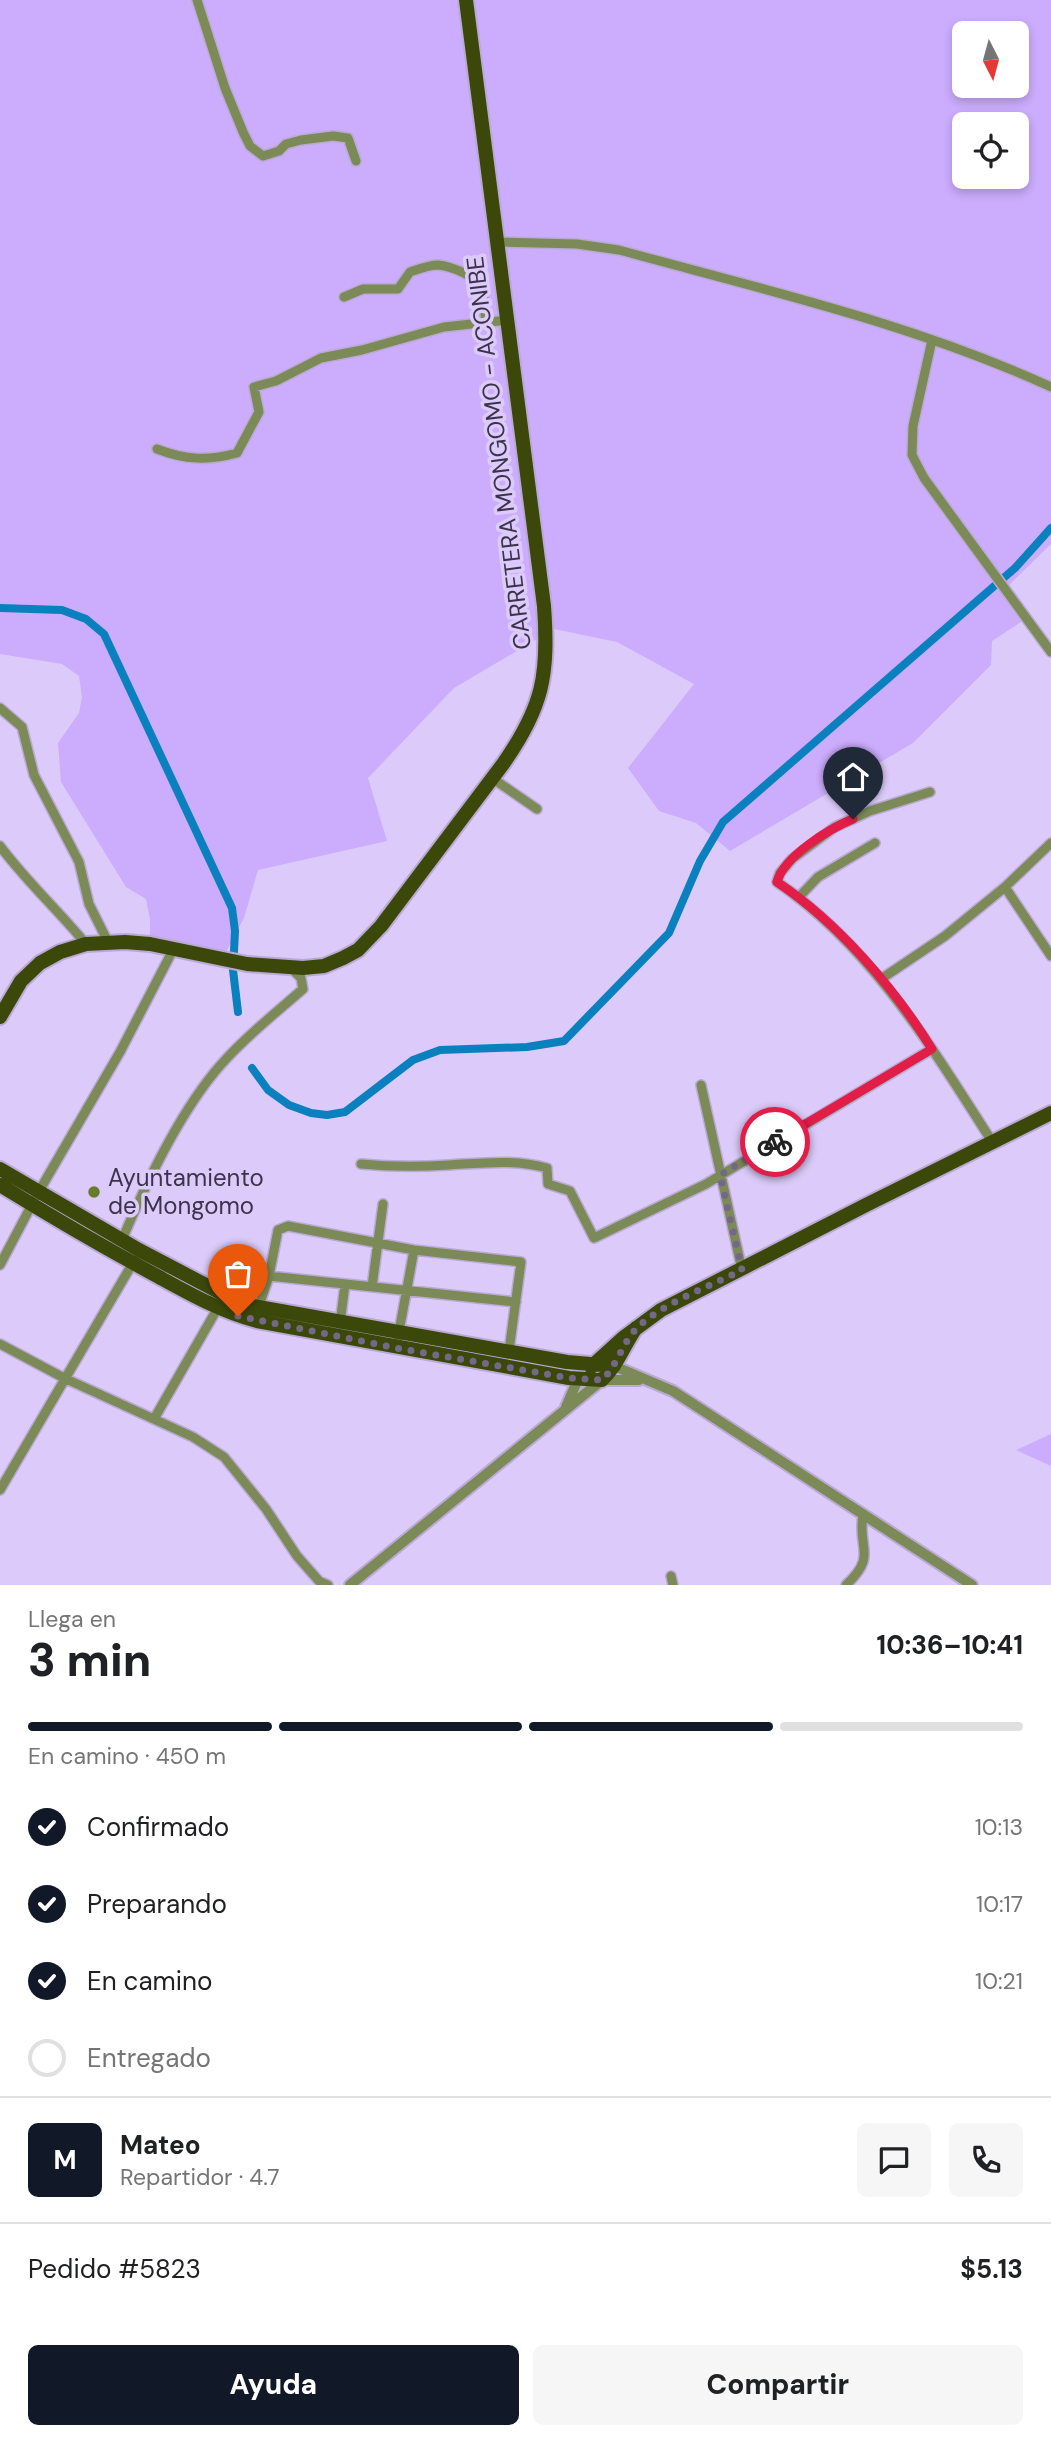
<!DOCTYPE html>
<html lang="es">
<head>
<meta charset="utf-8">
<style>
  body { margin:0; font-family:"DM Sans",sans-serif; background:#f6f6f6; color:#202124; height:100vh; display:flex; flex-direction:column; font-size:26px; white-space:nowrap }
  * { box-sizing:border-box; margin:0 }
  p { font-size:23px; color:#757577 }
  .icon { flex:none; width:38px; height:38px; fill:none; stroke:currentColor; stroke-width:2; stroke-linecap:round; stroke-linejoin:round }
  .map { position:relative; height:1585px; overflow:hidden }
  .drawer { display:flex; flex-direction:column; background:#fff; flex:1 }
  .drawer>* { flex:none }
  .needle { width:46px; rotate:174deg }
  .fabs { position:absolute; left:952px; top:21px; display:grid; gap:14px }
  .fabs a { display:grid; place-items:center; width:77px; height:77px; border-radius:10px; background:#fff; box-shadow:0 4px 10px #0003; font-size:35px }
  .pin { position:absolute; display:grid; place-items:center; width:60px; height:60px; color:#fff; margin:-72px -30px; border-radius:50% 50% 50% 0; rotate:-45deg; box-shadow:0 0 7px #0007 }
  .pin .icon { rotate:45deg }
  .courier { position:absolute; display:grid; place-items:center; width:70px; height:70px; margin:-35px; border:5px solid #e11d48; border-radius:50%; background:#fff; color:#222; box-shadow:0 2px 9px #0007 }
  .head em { font-style:normal; font-weight:800 }
  .head div { display:flex; flex-direction:column-reverse }
  .head { display:flex; align-items:center; justify-content:space-between; height:119px; padding:0 28px }
  h1 { font-size:46px; font-weight:800; line-height:52px }
  .bar { display:grid; grid-template-columns:repeat(4,1fr); gap:10px 7px; align-content:center; height:84px; padding:0 28px }
  .bar i { height:9px; border-radius:5px; background:#e0e0e0 }
  .bar .selected { background:#111827 }
  .bar p { grid-column:span 4 }
  .line { display:flex; align-items:center; gap:18px; padding:0 28px; border-top:2px solid #e0e0e0 }
  .line div { flex:1 }
  .round { display:grid; place-items:center; flex:none; width:74px; height:74px; border-radius:10px; background:#f6f6f6 }
  ol { padding:0 28px; list-style:none }
  li { display:flex; align-items:center; gap:21px; height:77px }
  li p { margin-inline-start:auto }
  li .icon { padding:7px; border-radius:50%; background:#111827; color:#fff; stroke-width:4 }
  li:last-child { color:#757577 }
  li i { width:38px; height:38px; border:4px solid #e0e0e0; border-radius:50% }
  .cta { display:flex; gap:14px; margin-top:auto; padding:14px 28px }
  .cta a { flex:1; height:80px; border-radius:10px; background:#111827; color:#fff; font-size:28px; font-weight:800; line-height:80px; text-align:center }
  .cta a+a { background:#f6f6f6; color:#202124 }
  .map>svg:first-child { display:block }
</style>
</head>
<body>
<div class="map">
<svg width="1051" height="1585" viewBox="0 0 1051 1585">
  <rect width="100%" height="100%" fill="#dccbfa"/>
  <path fill="#cbacfd" fill-rule="evenodd" d="M 0,0 L 1051,0 L 1051,544 L 1009,585 L 1030,616 L 992,641 L 991,665 L 913,743 L 730,851 L 696,823 L 659,811 L 628,768 L 694,684 L 617,642 L 554,629 L 454,688 L 368,778 L 387,841 L 258,870 L 244,918 L 224,956 L 150,943 L 150,919 L 146,899 L 126,887 L 61,782 L 58,743 L 79,713 L 82,697 L 79,676 L 62,664 L 0,654 ZM 964,33 L 1017,33 L 1017,86 L 964,86 ZM 964,124 L 1017,124 L 1017,177 L 964,177 Z
    M 1051,1434 L 1051,1466 L 1016,1450 Z"/>
  <g fill="none" stroke-linecap="round" stroke-linejoin="round">
    <path stroke="#0a80bf" stroke-width="8" d="M 0,608 L 62,610 L 86,619 L 104,634 L 232,908 L 235,931 L 233,970 L 238,1012
      M 252,1068 L 268,1090 L 289,1105 L 311,1113 L 327,1115 L 345,1112 L 413,1060 L 440,1050 L 527,1047 L 564,1041 L 669,933 L 700,861 L 723,822 L 1015,568 L 1051,528"/>
    <g stroke="#b9aad4" stroke-width="12">
      <path id="minor" d="M 197,0 L 225,88 L 243,132 L 250,146 L 263,156 L 279,151 L 286,144 L 301,140 L 333,136 L 348,138 L 356,161
        M 498,242 L 577,244 L 619,250 C 765,290 914,324 1051,387
        M 344,297 L 363,289 L 398,289 L 410,272 C 419,269 429,265 438,265 C 450,266 477,276 482,288 C 485,298 484,312 486,322
        M 932,340 L 913,426 L 912,455 L 924,478 L 1051,652
        M 157,449 C 185,460 209,461 237,453 L 259,412 L 254,387 L 276,381 L 321,358 L 362,350 L 444,327 L 508,320
        M 0,708 L 22,727 L 34,775 L 79,862 L 89,904 L 108,942
        M 492,778 L 537,809
        M 930,792 L 870,811 L 835,827 L 792,859 L 780,873 L 777,882 C 872,947 932,1048 993,1143
        M 0,846 C 26,881 58,910 86,944
        M 1005,887 L 1051,956
        M 799,897 L 818,877 L 875,843
        M 881,979 L 945,936 L 1005,887 L 1051,843
        M 701,1085 L 742,1270
        M 361,1164 C 390,1167 419,1167 449,1165 C 482,1163 514,1159 547,1168 L 548,1184 L 570,1191 L 594,1238 L 706,1184 L 932,1049
        M 122,1240 C 146,1183 184,1103 227,1058 C 250,1033 278,1011 303,989 L 301,978 L 291,968
        M 0,1265 L 38,1193 L 120,1052 L 173,950
        M 269,1276 L 516,1302
        M 372,1287 L 383,1204
        M 258,1309 L 269,1276 L 278,1230 L 288,1226 L 414,1250 L 521,1262 L 509,1351
        M 340,1324 L 345,1284
        M 0,1344 L 64,1378 L 193,1437 L 224,1457 L 266,1509 L 297,1556 L 319,1581 L 328,1585
        M 396,1348 L 414,1250
        M 154,1419 L 220,1304
        M 0,1490 L 134,1261
        M 671,1576 L 673,1585
        M 846,1585 C 878,1555 857,1549 863,1515"/>
    </g>
    <g stroke="#b9aad4" stroke-width="14">
      <path id="tertiary" d="M 614,1366 L 673,1391 L 972,1585
        M 566,1407 L 578,1379
        M 350,1585 L 602,1380 L 639,1380"/>
    </g>
    <g stroke="#b9aad4" stroke-width="18">
      <path id="primary" d="M 0,1017 L 21,981 L 40,963 L 60,952 L 86,944 L 125,942 L 150,944 L 247,964 L 303,968 L 324,966 L 343,958 L 358,950 L 381,926 L 503,764 C 543,707 549,675 544,606 L 466,0
        M 0,1169 L 139,1250 L 242,1304 L 567,1362 L 614,1366
        M 0,1185 C 52,1217 105,1248 159,1277 C 190,1294 222,1312 257,1321 L 569,1378 L 602,1380 C 617,1366 624,1345 636,1328
        M 591,1367 L 623,1338 L 661,1310 L 866,1205 L 1051,1113"/>
    </g>
    <use href="#minor" stroke="#7c8a57" stroke-width="9"/>
    <use href="#tertiary" stroke="#7c8a57" stroke-width="10"/>
    <use href="#primary" stroke="#3b480a" stroke-width="14"/>
  </g>
  <g fill="none" stroke-linecap="round" stroke-linejoin="round">
    <path stroke="#746888" stroke-width="7" stroke-dasharray="0 12.6" d="M 238,1316 L 396,1348 L 569,1378 L 602,1380 C 618,1365 622,1342 638,1327 C 663,1303 711,1286 742,1270 L 720,1175 L 775,1142"/>
    <path stroke="#e11d48" stroke-width="9" d="M 775,1142 L 932,1049 C 894,987 837,922 777,882 C 784,856 829,829 853,819"/>
  </g>
  <circle fill="#687b2b" stroke="#dccbfa" stroke-width="2.5" cx="94" cy="1192" r="7"/>
  <g text-anchor="middle" stroke-width="7" stroke-linejoin="round" paint-order="stroke">
    <g font-size="24" fill="#3c334b" stroke="#dccbfa">
      <text transform="translate(499 453) rotate(-97)" y="8">CARRETERA MONGOMO - ACONIBE</text>
    </g>
    <g font-size="24" fill="#3c334b" stroke="#dccbfa" text-anchor="start">
      <text x="108" y="1186">Ayuntamiento<tspan x="108" dy="28">de Mongomo</tspan></text>
    </g>
  </g>
</svg>
<div class="fabs">
<a><svg class="needle" viewBox="-14 -14 28 28"><path d="M0-13l5 13h-10z" fill="#e53935"/><path d="M0 13l5-13h-10z" fill="#757577"/></svg></a>
<a><svg class="icon" aria-label="locate" viewBox="0 0 24 24"><circle cx="12" cy="12" r="6"/><path d="M12 2v4M12 18v4M2 12h4M18 12h4"/></svg></a>
</div>
<div class="pin" style="left:238px;top:1316px;background:#ea580c"><svg class="icon" aria-label="bag" viewBox="0 0 24 24"><path d="M5 8h14l-1 12H6zM9 8a3 3 0 0 1 6 0"/></svg></div>
<div class="pin" style="left:853px;top:819px;background:#1f2937"><svg class="icon" aria-label="home" viewBox="0 0 24 24"><path d="M3 11l9-7 9 7M6 9v11h12V9"/></svg></div>
<div class="courier" style="left:775px;top:1142px"><svg class="icon" aria-label="bike" viewBox="0 0 24 24"><circle cx="6" cy="16" r="4"/><circle cx="18" cy="16" r="4"/><path d="M6 16l4-8h5l3 8M10 8l3 8H6M13 5h3"/></svg></div>
</div>
<section class="drawer">
<div class="head"><div><h1>3 min</h1><p>Llega en</p></div><em>10:36–10:41</em></div>
<div class="bar"><i class="selected"></i><i class="selected"></i><i class="selected"></i><i></i><p>En camino · 450 m</p></div>
<ol>
<li><svg class="icon" aria-label="check" viewBox="0 0 24 24"><path d="M5 12l5 5 9-10"/></svg>Confirmado<p>10:13</p></li>
<li><svg class="icon" aria-label="check" viewBox="0 0 24 24"><path d="M5 12l5 5 9-10"/></svg>Preparando<p>10:17</p></li>
<li><svg class="icon" aria-label="check" viewBox="0 0 24 24"><path d="M5 12l5 5 9-10"/></svg>En camino<p>10:21</p></li>
<li><i></i>Entregado</li>
</ol>
<div class="line" style="height:126px"><b class="round" style="background:#111827;color:#fff">M</b><div><b>Mateo</b><p>Repartidor · 4.7</p></div><a class="round"><svg class="icon" aria-label="chat" viewBox="0 0 24 24"><path d="M4 5h16v11H9l-5 4z"/></svg></a><a class="round"><svg class="icon" aria-label="phone" viewBox="0 0 24 24"><path d="M5 4h4l2 5-3 2q2 4 5 5l2-3 5 2v4C11 20 4 13 5 4z"/></svg></a></div>
<div class="line" style="height:91px"><div>Pedido #5823</div><b>$5.13</b></div>
<div class="cta"><a>Ayuda</a><a>Compartir</a></div>
</section>
</body>
</html>
